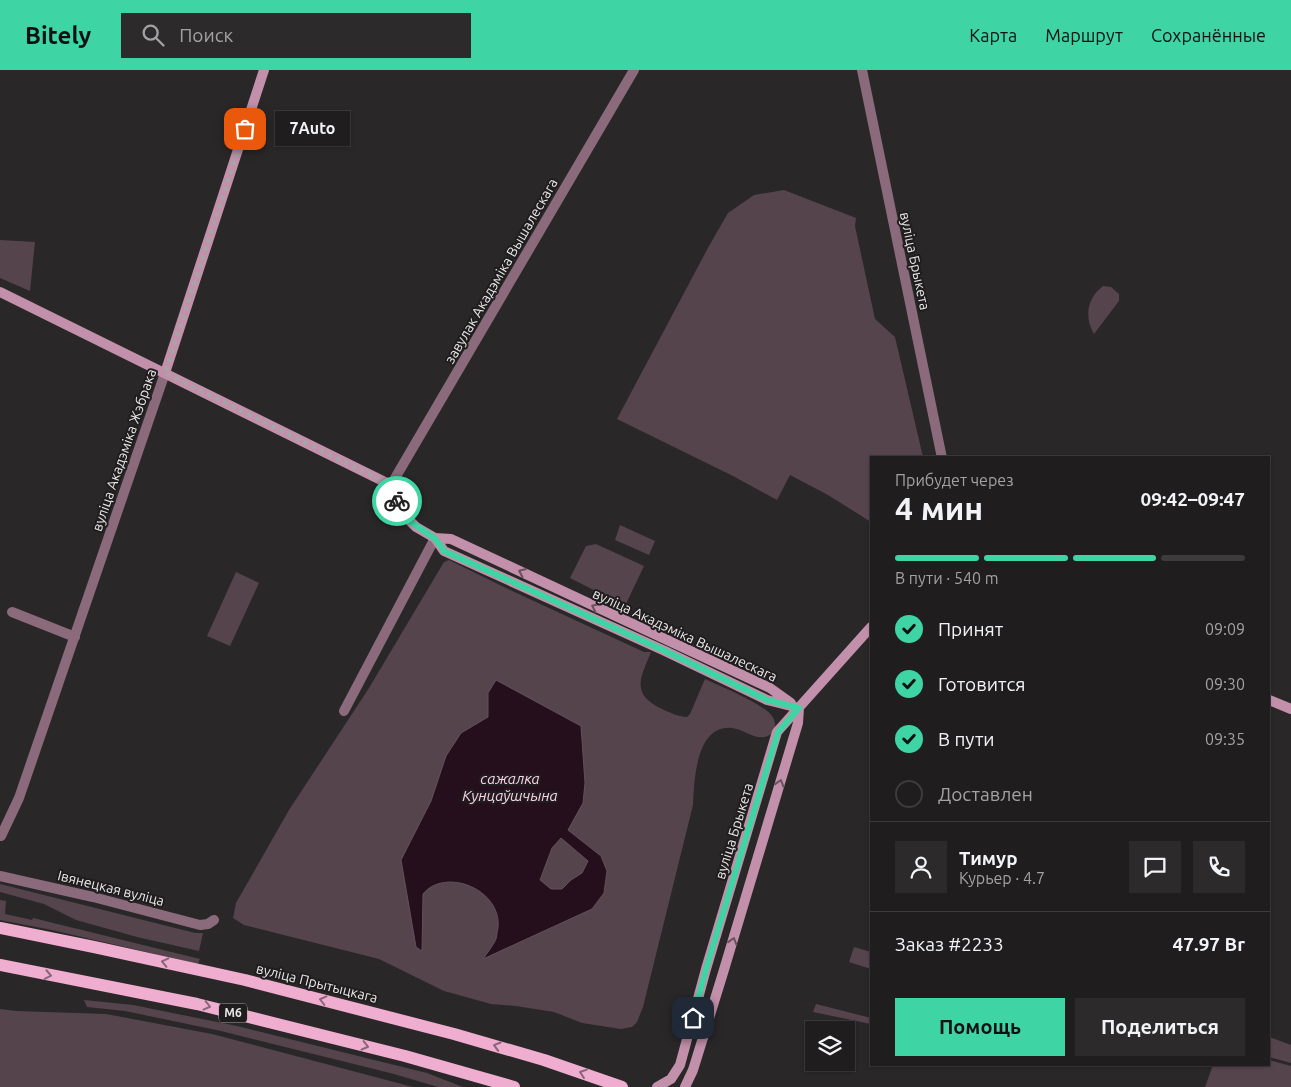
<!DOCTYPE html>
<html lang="ru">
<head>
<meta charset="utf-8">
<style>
  body { margin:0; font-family:Ubuntu,sans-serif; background:#2d2a2b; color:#f1f3f6; height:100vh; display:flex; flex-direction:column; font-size:19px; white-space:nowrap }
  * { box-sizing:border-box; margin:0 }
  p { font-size:16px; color:#a2a2a4 }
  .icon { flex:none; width:28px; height:28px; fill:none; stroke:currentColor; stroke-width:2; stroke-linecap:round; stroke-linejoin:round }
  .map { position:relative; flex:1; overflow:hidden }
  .sheet { position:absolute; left:870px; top:386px; width:400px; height:610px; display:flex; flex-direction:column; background:#201d1e; border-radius:0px; box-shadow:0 1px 4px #0004,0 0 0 1px #3d3b3c }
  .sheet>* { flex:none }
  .controls { position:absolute; left:805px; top:951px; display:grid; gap:10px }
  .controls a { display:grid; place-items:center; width:50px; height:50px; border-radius:0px; background:#201d1e; box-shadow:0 1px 4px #0004,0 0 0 1px #3d3b3c; font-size:25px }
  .pin { position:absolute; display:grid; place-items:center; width:42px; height:42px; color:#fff; margin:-21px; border-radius:10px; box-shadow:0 2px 8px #0006 }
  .courier { position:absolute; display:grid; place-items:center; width:50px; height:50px; margin:-25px; border:4px solid #3ed4a3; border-radius:50%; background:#fff; color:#222; box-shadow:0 1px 6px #0007 }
  .bubble { position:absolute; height:35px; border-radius:0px; background:#201d1e; box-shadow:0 1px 4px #0004,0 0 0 1px #3d3b3c; font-size:16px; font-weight:600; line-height:35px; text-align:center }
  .overview em { font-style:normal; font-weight:600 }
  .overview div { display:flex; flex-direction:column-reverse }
  .overview { display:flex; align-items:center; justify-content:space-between; height:85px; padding:0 25px }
  h1 { font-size:32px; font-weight:600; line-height:38px }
  .bar { display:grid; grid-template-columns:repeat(4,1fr); gap:8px 5px; align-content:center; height:60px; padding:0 25px }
  .bar i { height:6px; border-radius:4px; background:#3d3b3c }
  .bar .current { background:#3ed4a3 }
  .bar p { grid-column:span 4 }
  .line { display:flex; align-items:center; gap:12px; padding:0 25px; border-top:1px solid #3d3b3c }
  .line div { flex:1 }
  .round { display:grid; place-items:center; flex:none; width:52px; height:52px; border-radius:0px; background:#2d2a2b }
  ol { padding:0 25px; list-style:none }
  li { display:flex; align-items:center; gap:15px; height:55px }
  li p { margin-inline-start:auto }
  li .icon { padding:5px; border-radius:50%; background:#3ed4a3; color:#111; stroke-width:4 }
  li:last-child { color:#a2a2a4 }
  li i { width:28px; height:28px; border:2px solid #3d3b3c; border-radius:50% }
  .primary-button { display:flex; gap:10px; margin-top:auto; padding:10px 25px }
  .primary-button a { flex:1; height:58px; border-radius:0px; background:#3ed4a3; color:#111; font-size:20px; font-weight:600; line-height:58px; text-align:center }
  .primary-button a+a { background:#2d2a2b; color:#f1f3f6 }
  header { display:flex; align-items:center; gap:30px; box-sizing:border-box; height:70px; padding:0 25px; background:#3ed4a3; color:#111 }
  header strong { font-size:24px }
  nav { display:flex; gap:28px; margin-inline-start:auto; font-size:18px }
  .search { width:350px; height:45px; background:#2d2a2b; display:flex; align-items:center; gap:12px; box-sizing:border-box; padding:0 18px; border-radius:0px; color:#a2a2a4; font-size:19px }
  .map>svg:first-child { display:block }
</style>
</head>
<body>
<header>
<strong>Bitely</strong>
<div class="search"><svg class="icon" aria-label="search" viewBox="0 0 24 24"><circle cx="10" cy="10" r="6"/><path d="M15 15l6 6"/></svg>Поиск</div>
<nav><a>Карта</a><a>Маршрут</a><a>Сохранённые</a></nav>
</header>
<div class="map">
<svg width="1291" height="1017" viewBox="0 0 1291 1017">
  <rect width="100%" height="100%" fill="#2a2728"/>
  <path fill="#56444d" d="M 784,120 L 856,148 L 855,156 L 875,249 L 895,267 L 923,387 L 871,388 L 871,452 L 828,425 L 790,405 L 777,430 L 733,406 L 617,349 L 709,176 L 728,143 L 754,125 Z
    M 0,170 L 35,172 L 30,221 L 0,208 Z
    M 1103,216 L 1111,217 L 1119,224 L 1119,231 L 1094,264 C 1084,247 1087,228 1103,216 Z
    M 620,455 L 655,471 L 649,485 L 615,470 Z
    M 596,474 L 644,496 L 625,536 L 570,508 L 586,476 Z
    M 449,490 L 510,520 L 644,582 L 651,582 C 640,609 630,624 664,640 C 671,643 679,647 687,647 L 690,644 L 705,609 C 720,616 764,634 772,646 C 775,650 776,656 774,660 C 772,664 769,666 765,667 C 753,669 743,659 732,658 C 696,654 694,711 693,735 L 643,937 L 637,952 L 632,957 L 621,959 L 582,953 L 554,942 L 516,936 L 491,934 L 444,921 L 379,889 L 244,855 L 233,848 L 236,833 L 289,740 L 369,618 L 444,492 Z
    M 236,502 L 259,513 L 230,576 L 207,566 Z
    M 0,814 L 195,863 L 203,863 L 199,881 L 137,867 L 76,850 L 44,834 L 0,822 Z
    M 0,830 L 6,831 L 5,844 L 32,850 L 33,848 L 200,889 L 198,894 L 52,860 L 0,850 Z
    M 854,877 L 871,882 L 871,899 L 849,892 Z
    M 84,930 L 133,935 L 237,956 L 427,1003 L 463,1017 L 438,1017 L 394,1004 L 221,961 L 125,941 L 87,937 Z
    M 816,934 L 871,948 L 871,954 L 813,942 Z
    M 0,939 L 16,941 L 106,944 L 212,964 L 413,1017 L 0,1017 Z
    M 1269,967 L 1291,975 L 1291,993 L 1269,987 Z
    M 1269,990 L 1291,996 L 1291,1017 L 1205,1017 L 1213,995 L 1269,995 Z"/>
  <path fill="#260f1c" stroke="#61505a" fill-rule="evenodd" d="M 496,610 L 581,656 L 585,713 L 583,733 L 568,760 L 601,786 L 607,801 L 604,823 L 592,839 L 483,889 C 487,883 493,876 496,869 C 497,866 497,861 498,858 C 502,819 445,797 423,824 L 422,881 L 416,877 L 401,790 L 431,731 L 446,686 L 461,663 L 488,647 L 488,623 ZM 561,768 L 588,791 L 582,803 L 571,810 L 562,819 L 551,819 L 540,810 L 552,778 Z"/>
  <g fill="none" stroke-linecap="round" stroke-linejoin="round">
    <path stroke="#8b6b7b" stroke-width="10" d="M 862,0 L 942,388
      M 391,415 L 634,0
      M 12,542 L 75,567
      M 344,641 L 435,468
      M 1,766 L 19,728 L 165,303
      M 0,806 L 93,827 L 200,855 L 208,854 L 214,850"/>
    <path stroke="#c390ab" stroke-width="10" d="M 0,222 L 391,415 L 398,436 L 406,447 L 416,457 L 435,468 L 444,481 L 665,581 L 767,630 L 799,638
      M 165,303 L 264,0
      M 435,468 L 451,469 L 770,618 L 791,633
      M 1269,630 L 1291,639
      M 657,1017 L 671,1009 L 680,995 L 706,899 L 777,662 L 871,557
      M 685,1017 L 693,1000 L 723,903 L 798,653 L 799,638"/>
    <path stroke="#efadd0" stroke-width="12" d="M 0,858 L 94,877 L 245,910 L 454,964 L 544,990 L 622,1017
      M 0,895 L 197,934 L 405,986 L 514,1017"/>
  </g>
  <defs><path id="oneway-chevron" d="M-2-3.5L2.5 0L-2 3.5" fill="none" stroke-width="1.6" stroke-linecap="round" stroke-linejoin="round" transform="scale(1.25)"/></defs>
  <g stroke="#69515d">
    <use href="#oneway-chevron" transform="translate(522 502) rotate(-155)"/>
    <use href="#oneway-chevron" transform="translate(595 537) rotate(-155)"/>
    <use href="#oneway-chevron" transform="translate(780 713) rotate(-73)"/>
    <use href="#oneway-chevron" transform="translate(733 871) rotate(-73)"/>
  </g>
  <g stroke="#886577">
    <use href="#oneway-chevron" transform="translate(165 892) rotate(-167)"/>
    <use href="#oneway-chevron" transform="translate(48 905) rotate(11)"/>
    <use href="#oneway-chevron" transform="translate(323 930) rotate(-166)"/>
    <use href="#oneway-chevron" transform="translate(207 936) rotate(14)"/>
    <use href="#oneway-chevron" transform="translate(365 976) rotate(14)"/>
    <use href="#oneway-chevron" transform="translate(497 976) rotate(-164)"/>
    <use href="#oneway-chevron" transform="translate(583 1003) rotate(-161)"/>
  </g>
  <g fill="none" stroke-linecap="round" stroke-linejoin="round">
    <path stroke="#a7a4a5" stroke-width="5" stroke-dasharray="0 9" d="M 245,59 L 165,303 L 391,415 L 397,431"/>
    <path stroke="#3ed4a3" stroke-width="6" d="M 397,431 C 404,453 419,456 434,468 C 438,471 441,477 444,481 L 665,581 L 767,630 L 799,638 L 778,662 L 706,899 L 693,948"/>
  </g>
  <g text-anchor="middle" stroke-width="4" stroke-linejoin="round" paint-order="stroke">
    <rect fill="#201d1e" stroke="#adabac" stroke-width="1" x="219" y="933.5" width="28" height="19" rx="4"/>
    <g font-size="12" font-weight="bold" fill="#eae8e9">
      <text x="233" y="947">М6</text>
    </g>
    <g font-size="14" fill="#eae8e9" stroke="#201d1e">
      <text transform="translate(915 191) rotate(78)" y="5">вуліца Брыкета</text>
      <text transform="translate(501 201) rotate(-60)" y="5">завулак Акадэміка Вышалескага</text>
      <text transform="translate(124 380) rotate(-71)" y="5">вуліца Акадэміка Жэбрака</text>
      <text transform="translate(685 565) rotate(25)" y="5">вуліца Акадэміка Вышалескага</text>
      <text transform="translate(734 761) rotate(-73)" y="5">вуліца Брыкета</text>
      <text transform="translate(111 818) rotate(14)" y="5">Івянецкая вуліца</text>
      <text transform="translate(317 913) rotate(14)" y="5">вуліца Прытыцкага</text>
    </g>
    <g font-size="15" font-style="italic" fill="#fed0e7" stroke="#201d1e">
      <text x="510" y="714">сажалка<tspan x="510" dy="17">Кунцаўшчына</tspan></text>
    </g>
  </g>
</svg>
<div class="controls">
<a><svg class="icon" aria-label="layers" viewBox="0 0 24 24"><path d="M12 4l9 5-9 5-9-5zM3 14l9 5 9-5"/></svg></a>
</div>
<div class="pin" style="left:245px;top:59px;background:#ea580c"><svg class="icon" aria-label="bag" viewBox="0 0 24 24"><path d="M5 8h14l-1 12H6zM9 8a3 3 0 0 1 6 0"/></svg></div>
<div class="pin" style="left:693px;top:948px;background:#1f2937"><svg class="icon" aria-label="home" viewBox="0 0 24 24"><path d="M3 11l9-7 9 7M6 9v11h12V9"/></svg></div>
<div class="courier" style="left:397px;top:431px"><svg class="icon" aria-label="bike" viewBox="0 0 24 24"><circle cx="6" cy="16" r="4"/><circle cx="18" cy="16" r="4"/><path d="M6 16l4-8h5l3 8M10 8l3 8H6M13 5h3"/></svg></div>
<div class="bubble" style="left:275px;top:41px;width:75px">7Auto</div>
<section class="sheet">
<div class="overview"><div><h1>4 мин</h1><p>Прибудет через</p></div><em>09:42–09:47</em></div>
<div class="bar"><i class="current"></i><i class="current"></i><i class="current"></i><i></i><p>В пути · 540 m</p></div>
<ol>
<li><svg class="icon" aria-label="check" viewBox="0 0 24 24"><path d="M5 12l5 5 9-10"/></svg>Принят<p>09:09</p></li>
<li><svg class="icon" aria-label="check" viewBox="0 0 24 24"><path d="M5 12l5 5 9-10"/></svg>Готовится<p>09:30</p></li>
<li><svg class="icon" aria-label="check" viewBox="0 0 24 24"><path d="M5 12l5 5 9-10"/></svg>В пути<p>09:35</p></li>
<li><i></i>Доставлен</li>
</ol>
<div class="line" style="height:90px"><a class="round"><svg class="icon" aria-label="person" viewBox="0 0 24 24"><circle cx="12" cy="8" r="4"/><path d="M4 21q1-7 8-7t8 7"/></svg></a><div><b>Тимур</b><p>Курьер · 4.7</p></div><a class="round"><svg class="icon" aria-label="chat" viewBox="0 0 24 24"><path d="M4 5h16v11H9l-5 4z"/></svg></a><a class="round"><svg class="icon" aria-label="phone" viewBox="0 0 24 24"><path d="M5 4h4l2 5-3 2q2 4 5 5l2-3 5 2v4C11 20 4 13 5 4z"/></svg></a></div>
<div class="line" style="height:65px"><div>Заказ #2233</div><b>47.97 Br</b></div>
<div class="primary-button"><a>Помощь</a><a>Поделиться</a></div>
</section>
</div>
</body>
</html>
